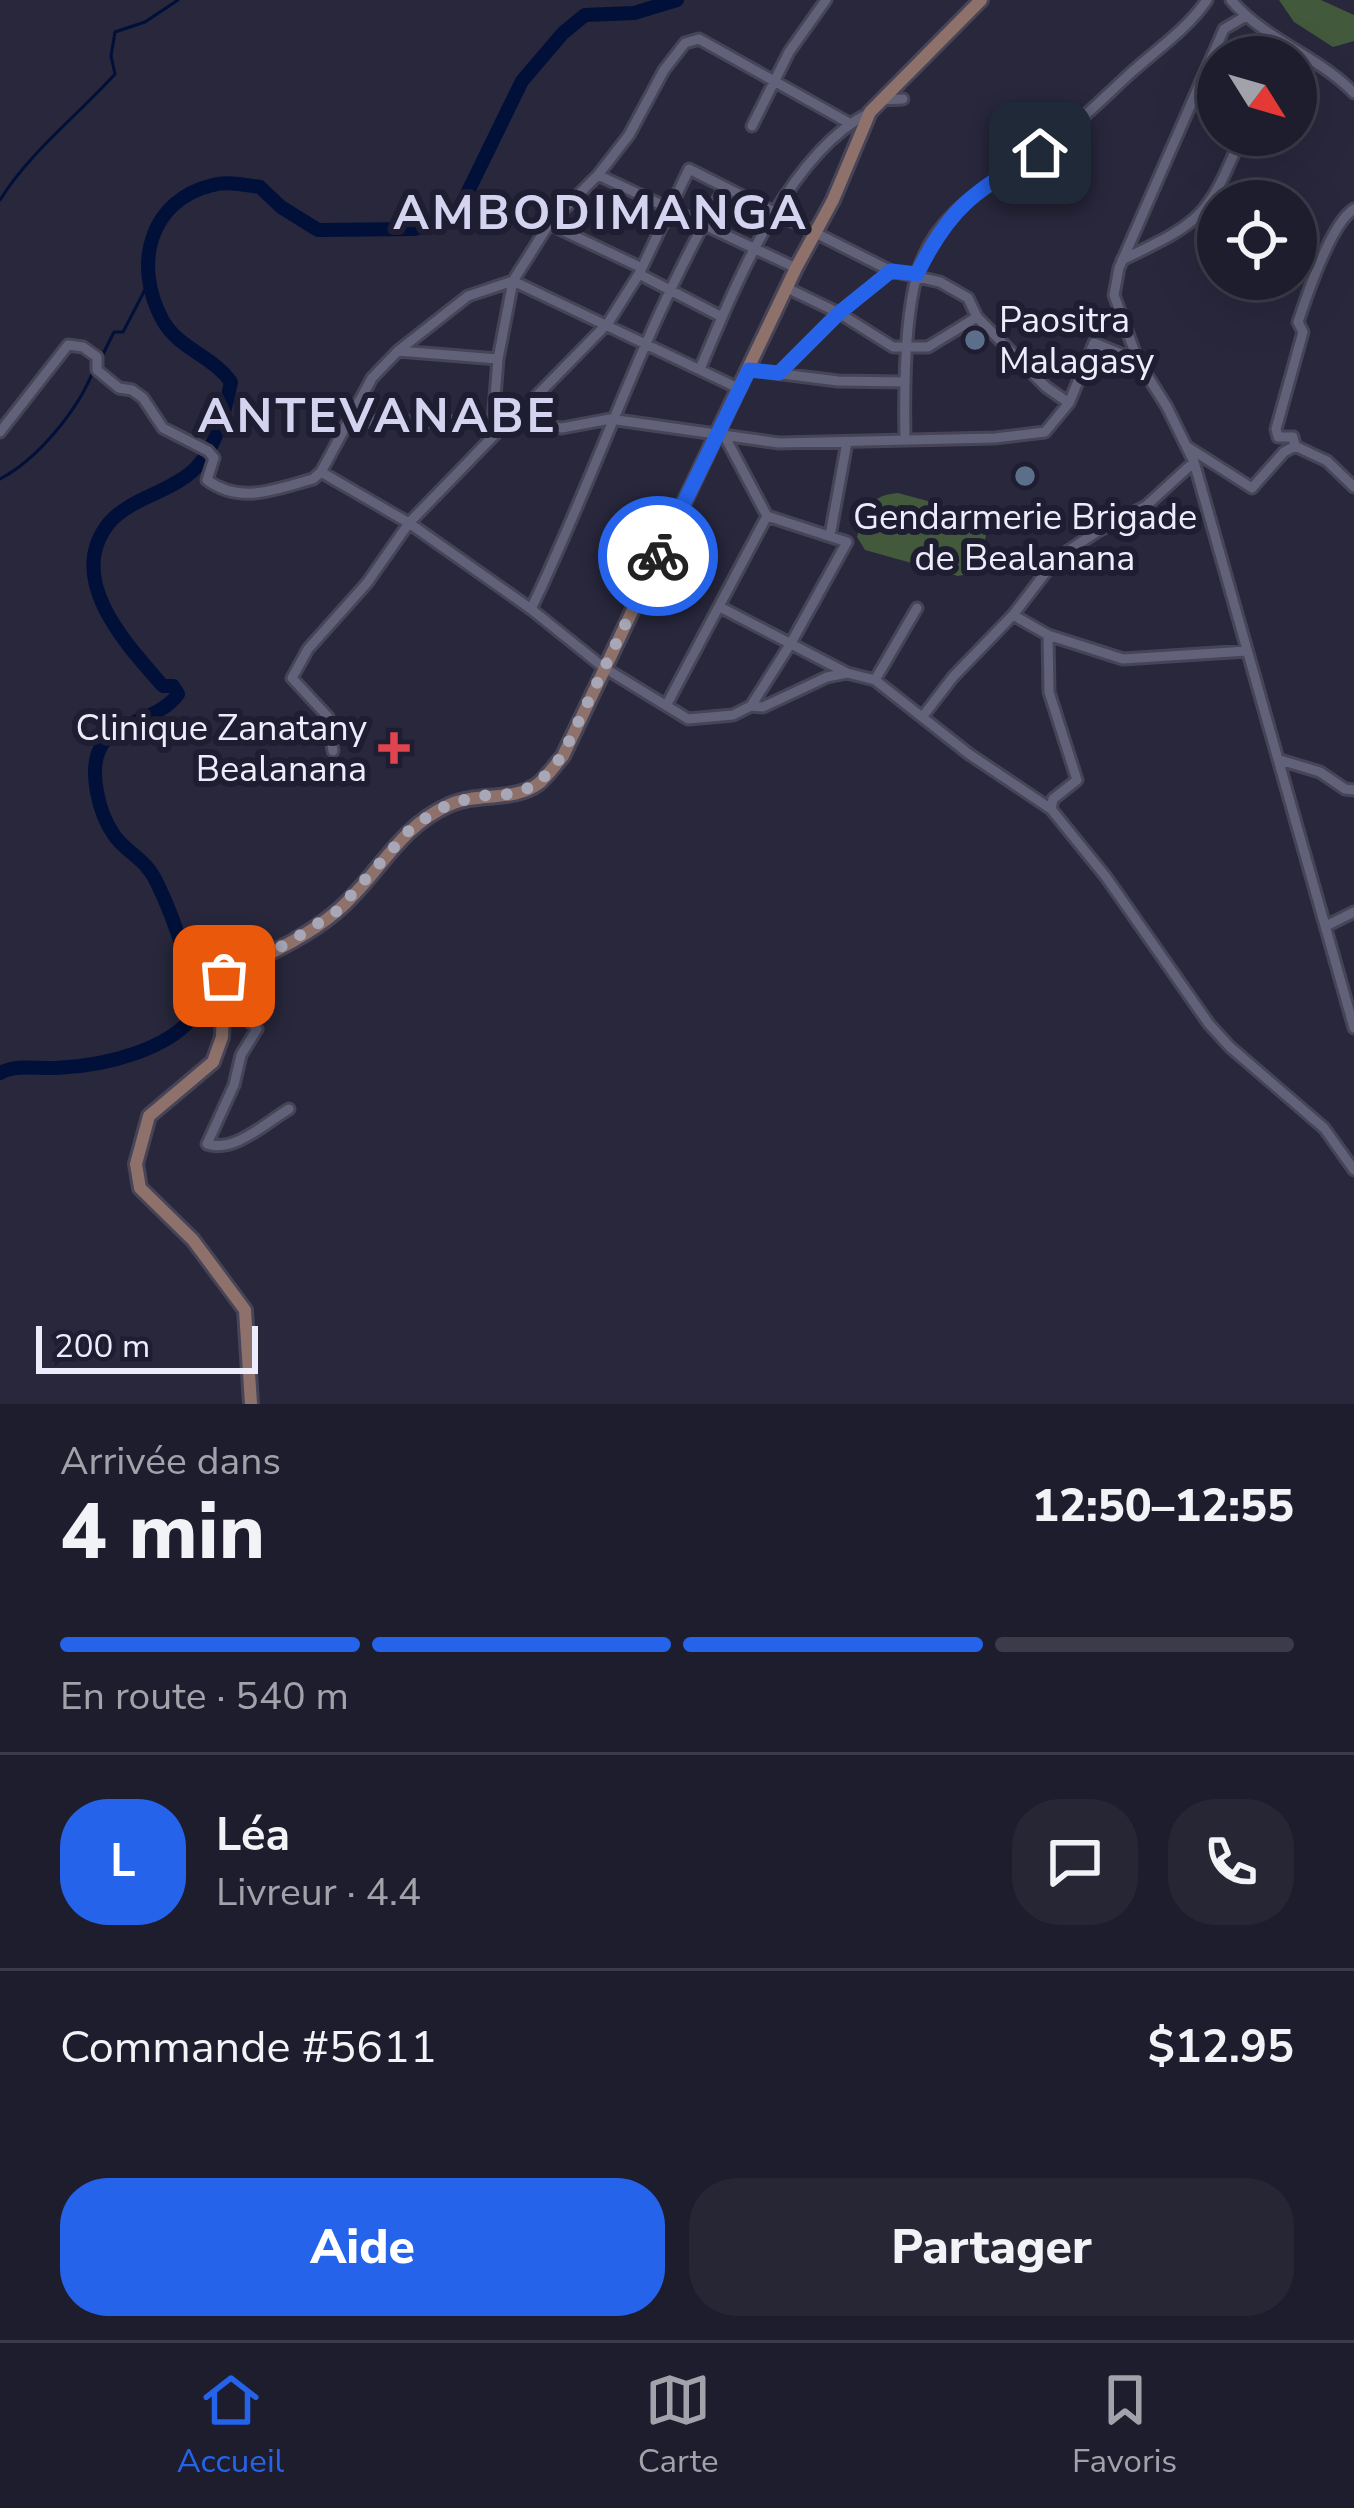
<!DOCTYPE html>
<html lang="fr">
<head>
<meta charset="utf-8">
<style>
  body { margin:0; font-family:"Nunito Sans",sans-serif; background:#262635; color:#f1f3f6; height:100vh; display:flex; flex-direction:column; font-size:45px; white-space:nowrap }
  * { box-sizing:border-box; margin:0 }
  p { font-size:39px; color:#a1a2aa }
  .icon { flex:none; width:66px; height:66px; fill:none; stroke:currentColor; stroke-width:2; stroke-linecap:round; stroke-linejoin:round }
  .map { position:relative; height:1404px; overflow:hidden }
  .panel { display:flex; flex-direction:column; background:#1e1d2d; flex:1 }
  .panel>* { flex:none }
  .needle { width:78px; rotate:127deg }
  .tools { position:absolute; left:1197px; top:36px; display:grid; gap:24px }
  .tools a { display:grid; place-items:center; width:120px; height:120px; border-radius:50%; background:#1e1d2d; box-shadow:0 12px 48px #0002,0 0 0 3px #3c3b49; font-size:60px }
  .scale { position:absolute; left:36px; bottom:30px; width:222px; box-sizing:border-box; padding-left:12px; border:6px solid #ececfa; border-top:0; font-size:33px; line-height:42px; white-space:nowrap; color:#ececfa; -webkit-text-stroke:9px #1e1d31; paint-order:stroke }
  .pin { position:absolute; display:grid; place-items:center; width:102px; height:102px; color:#fff; margin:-51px; border-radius:24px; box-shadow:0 6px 18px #0006 }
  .courier { position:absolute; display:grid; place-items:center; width:120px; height:120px; margin:-60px; border:9px solid #2563eb; border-radius:50%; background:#fff; color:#222; box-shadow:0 3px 15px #0007 }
  .overview em { font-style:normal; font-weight:800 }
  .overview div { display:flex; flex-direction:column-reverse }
  .overview { display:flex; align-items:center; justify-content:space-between; height:204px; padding:0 60px }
  h1 { font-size:78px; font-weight:800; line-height:90px }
  .bar { display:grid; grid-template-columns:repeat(4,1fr); gap:18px 12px; align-content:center; height:144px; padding:0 60px }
  .bar i { height:15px; border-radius:9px; background:#3c3b49 }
  .bar .selected { background:#2563eb }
  .bar p { grid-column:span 4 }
  .line { display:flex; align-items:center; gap:30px; padding:0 60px; border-top:3px solid #3c3b49 }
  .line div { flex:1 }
  .round { display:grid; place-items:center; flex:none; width:126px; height:126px; border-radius:48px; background:#262635 }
  .button { display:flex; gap:24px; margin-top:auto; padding:24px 60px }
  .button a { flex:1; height:138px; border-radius:48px; background:#2563eb; color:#fff; font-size:48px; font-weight:800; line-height:138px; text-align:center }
  .button a+a { background:#262635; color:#f1f3f6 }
  .menu { display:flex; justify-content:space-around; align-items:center; height:168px; border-top:3px solid #3c3b49; background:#1e1d2d; font-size:33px; color:#a1a2aa }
  .menu a { display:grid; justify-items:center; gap:6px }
  .menu .selected { color:#2563eb }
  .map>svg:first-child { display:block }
</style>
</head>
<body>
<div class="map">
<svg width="1354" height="1404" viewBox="0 0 1354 1404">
  <rect width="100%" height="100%" fill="#28273c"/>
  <path fill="#42593c" d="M 1279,0 L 1321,0 L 1354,15 L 1354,41 L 1333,47 L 1294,22 Z
    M 898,493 L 972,513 L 987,530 L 983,551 L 971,573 L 958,576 L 865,550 L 857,537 C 864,512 869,495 898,493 Z"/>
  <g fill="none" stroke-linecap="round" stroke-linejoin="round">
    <path stroke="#001039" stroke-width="3" d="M 0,200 C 29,153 77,116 115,74 L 111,56 L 115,32 L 145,22 L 178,0
      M 102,356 L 114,332 L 123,332 L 148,284
      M 0,479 C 38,459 79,409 94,369"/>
    <path stroke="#001039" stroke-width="14" d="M 0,1073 C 17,1064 37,1069 56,1068 C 104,1066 175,1050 200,1007 C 190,988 189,973 184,953 C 177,930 168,905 157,883 C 146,858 127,854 114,835 C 99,814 87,768 102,745 C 118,720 160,720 178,694 L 173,686 L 163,686 C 127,645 64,579 109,523 C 128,500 166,493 189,474 C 215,454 225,412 231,382 C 212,355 178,349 162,319 C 133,265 149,200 213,185 C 227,181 245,185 260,187 L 281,207 L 318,230 L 415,229 L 440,224 L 459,210 L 522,81 L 563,33 L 585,15 L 634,13 L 677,0"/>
    <g stroke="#464456" stroke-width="15">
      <path id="street" d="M 1231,0 C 1264,39 1318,56 1354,93
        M 1246,16 L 1224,29 L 1119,268 L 1114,295 L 1138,361 L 1167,407 L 1194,462 L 1354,1028
        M 880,100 L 903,99
        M 752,126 L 789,52 L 826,0
        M 598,175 L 796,268
        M 549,224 L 642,268
        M 1122,260 C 1203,221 1207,218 1242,135
        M 639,274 L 722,317
        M 787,288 L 839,313 L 893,347 L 928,347 L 977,317
        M 398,351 L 498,359
        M 700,369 C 734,289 787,154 869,113
        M 750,370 L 838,381 L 904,382
        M 779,373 L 839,313 L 891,271
        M 349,421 L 512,422 L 562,428 L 610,419 L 779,443 L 995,438 L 1045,432 L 1069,403 L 1094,343 L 1138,361
        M 512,421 L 608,323 L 639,274 L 689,169 L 891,271 L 940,282 L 968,298 L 977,317 L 1046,387 L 1069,403
        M 493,422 L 498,359 L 513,281 L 549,224 L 598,175 L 629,135 L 664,70 L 685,43 L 699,39 L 849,123
        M 0,432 L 68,345 L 83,347 L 97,357 L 97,370 L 119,388 L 132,390 L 143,398 L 163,428 L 208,451 L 214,458 L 207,480 C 241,505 276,489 313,479 L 321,472 L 372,378 L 398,351 L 468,296 L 513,281 L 740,389
        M 724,435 L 767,516 L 847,542 L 791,643 L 751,706
        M 905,440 C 904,391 904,321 917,275 C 934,212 988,187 1037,154 C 1072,130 1103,98 1134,70 C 1160,47 1188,28 1207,0
        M 1186,446 L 1252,488 L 1284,452 L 1295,446 L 1327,461 L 1354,487
        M 1295,446 L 1293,437 L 1278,437 L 1276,429 L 1303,332 L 1298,322 C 1307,295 1331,223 1354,209
        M 321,472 L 409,523 L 531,609 L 603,667 L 688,719 L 733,715 L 751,706 L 763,707 L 827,677 L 847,673 L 875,680 L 969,754 L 1051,809 L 1106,877 L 1209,1024 L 1230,1047 L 1324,1128 L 1354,1170
        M 830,536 L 847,442
        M 720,607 L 847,673
        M 531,609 C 599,469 645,321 725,187
        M 1013,615 L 1048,635 L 1123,659 L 1247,651
        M 1048,635 L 1049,692 L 1077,780 L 1053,799 L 1051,809
        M 875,680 L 917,608
        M 667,704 L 767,516
        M 923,716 L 953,677 L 1013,615 L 1056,559 L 1098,531 L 1146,506 L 1194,462
        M 333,751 L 328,717 L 292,678 L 308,649 L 367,583 L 409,523 L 507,422
        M 1280,760 L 1320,772 L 1345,789 L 1354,790
        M 1326,926 L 1354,912
        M 223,1003 L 240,1012 L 257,1029 L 241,1055 L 234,1085 L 207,1144 C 235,1153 265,1123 289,1109"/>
    </g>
    <g stroke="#464456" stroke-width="18">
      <path id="secondary" d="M 251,1404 L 245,1310 L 193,1240 L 140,1188 L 136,1164 L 149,1116 L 213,1062 L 222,1037 L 224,976 C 262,957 304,939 336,912 C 378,877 397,828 449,805 C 477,792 513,802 538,784 C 547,777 555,765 563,756 L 796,268 L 833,200 L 870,112 L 981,0"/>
    </g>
    <use href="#street" stroke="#616179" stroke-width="9"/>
    <use href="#secondary" stroke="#8e716a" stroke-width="12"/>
  </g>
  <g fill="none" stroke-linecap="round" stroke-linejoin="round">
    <path stroke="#a7a7b8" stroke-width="12" stroke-dasharray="0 21.6" d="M 224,976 L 288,943 L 337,911 L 413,826 L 449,804 L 479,796 L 511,794 L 537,785 L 562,756 L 658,556"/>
    <path stroke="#2563eb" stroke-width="15" d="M 658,556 L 749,370 L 779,373 L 839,313 L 891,271 L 917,274 C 950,206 976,190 1040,153"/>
  </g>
  <g fill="#5c6f8a" stroke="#1e1d31" stroke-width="4.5">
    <circle cx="975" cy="340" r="12"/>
    <circle cx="1025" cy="476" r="12"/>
  </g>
  <path fill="#e0444e" stroke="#1e1d31" stroke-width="4.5" d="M388 730h12v12h12v12h-12v12h-12v-12h-12v-12h12z"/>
  <g text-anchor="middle" stroke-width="12" stroke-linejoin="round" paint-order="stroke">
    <g font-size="36" fill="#ececfa" stroke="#1e1d31" text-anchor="start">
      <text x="999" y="332">Paositra<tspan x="999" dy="41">Malagasy</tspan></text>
      <text x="1025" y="529" text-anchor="middle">Gendarmerie Brigade<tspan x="1025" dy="41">de Bealanana</tspan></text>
      <text x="367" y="740" text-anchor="end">Clinique Zanatany<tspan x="367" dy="41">Bealanana</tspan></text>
    </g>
    <g font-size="48" font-weight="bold" letter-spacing="3" fill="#d4d3f0" stroke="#1e1d31">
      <text x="601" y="229">AMBODIMANGA</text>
      <text x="378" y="432">ANTEVANABE</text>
    </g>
  </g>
</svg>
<div class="tools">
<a><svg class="needle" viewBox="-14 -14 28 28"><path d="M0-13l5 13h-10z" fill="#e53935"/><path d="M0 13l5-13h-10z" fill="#a1a2aa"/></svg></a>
<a><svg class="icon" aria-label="locate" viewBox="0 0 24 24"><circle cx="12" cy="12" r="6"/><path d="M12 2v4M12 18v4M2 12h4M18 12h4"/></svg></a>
</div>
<div class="scale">200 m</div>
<div class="pin" style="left:224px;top:976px;background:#ea580c"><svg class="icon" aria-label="bag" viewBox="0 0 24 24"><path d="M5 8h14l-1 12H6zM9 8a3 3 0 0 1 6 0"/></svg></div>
<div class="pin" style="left:1040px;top:153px;background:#1f2937"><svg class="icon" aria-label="home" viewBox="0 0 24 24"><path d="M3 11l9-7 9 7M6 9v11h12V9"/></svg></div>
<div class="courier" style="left:658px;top:556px"><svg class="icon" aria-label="bike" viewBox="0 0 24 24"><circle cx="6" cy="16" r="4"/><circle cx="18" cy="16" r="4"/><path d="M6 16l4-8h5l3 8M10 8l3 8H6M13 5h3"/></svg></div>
</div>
<section class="panel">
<div class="overview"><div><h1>4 min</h1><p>Arrivée dans</p></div><em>12:50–12:55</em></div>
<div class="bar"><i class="selected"></i><i class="selected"></i><i class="selected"></i><i></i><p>En route · 540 m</p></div>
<div class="line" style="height:216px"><b class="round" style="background:#2563eb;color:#fff">L</b><div><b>Léa</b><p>Livreur · 4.4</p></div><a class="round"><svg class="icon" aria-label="chat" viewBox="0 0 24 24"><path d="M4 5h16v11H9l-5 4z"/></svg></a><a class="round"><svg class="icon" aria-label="phone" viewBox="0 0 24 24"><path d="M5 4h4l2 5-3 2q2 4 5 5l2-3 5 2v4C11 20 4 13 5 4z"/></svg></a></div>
<div class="line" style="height:156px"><div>Commande #5611</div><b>$12.95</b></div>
<div class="button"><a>Aide</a><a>Partager</a></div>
</section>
<nav class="menu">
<a class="selected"><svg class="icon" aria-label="home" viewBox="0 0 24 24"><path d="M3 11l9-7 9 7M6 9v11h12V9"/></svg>Accueil</a>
<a><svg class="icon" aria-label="map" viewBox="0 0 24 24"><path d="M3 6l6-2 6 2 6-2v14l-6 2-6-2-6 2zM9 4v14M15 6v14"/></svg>Carte</a>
<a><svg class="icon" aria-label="saved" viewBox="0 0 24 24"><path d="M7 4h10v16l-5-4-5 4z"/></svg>Favoris</a>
</nav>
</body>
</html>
